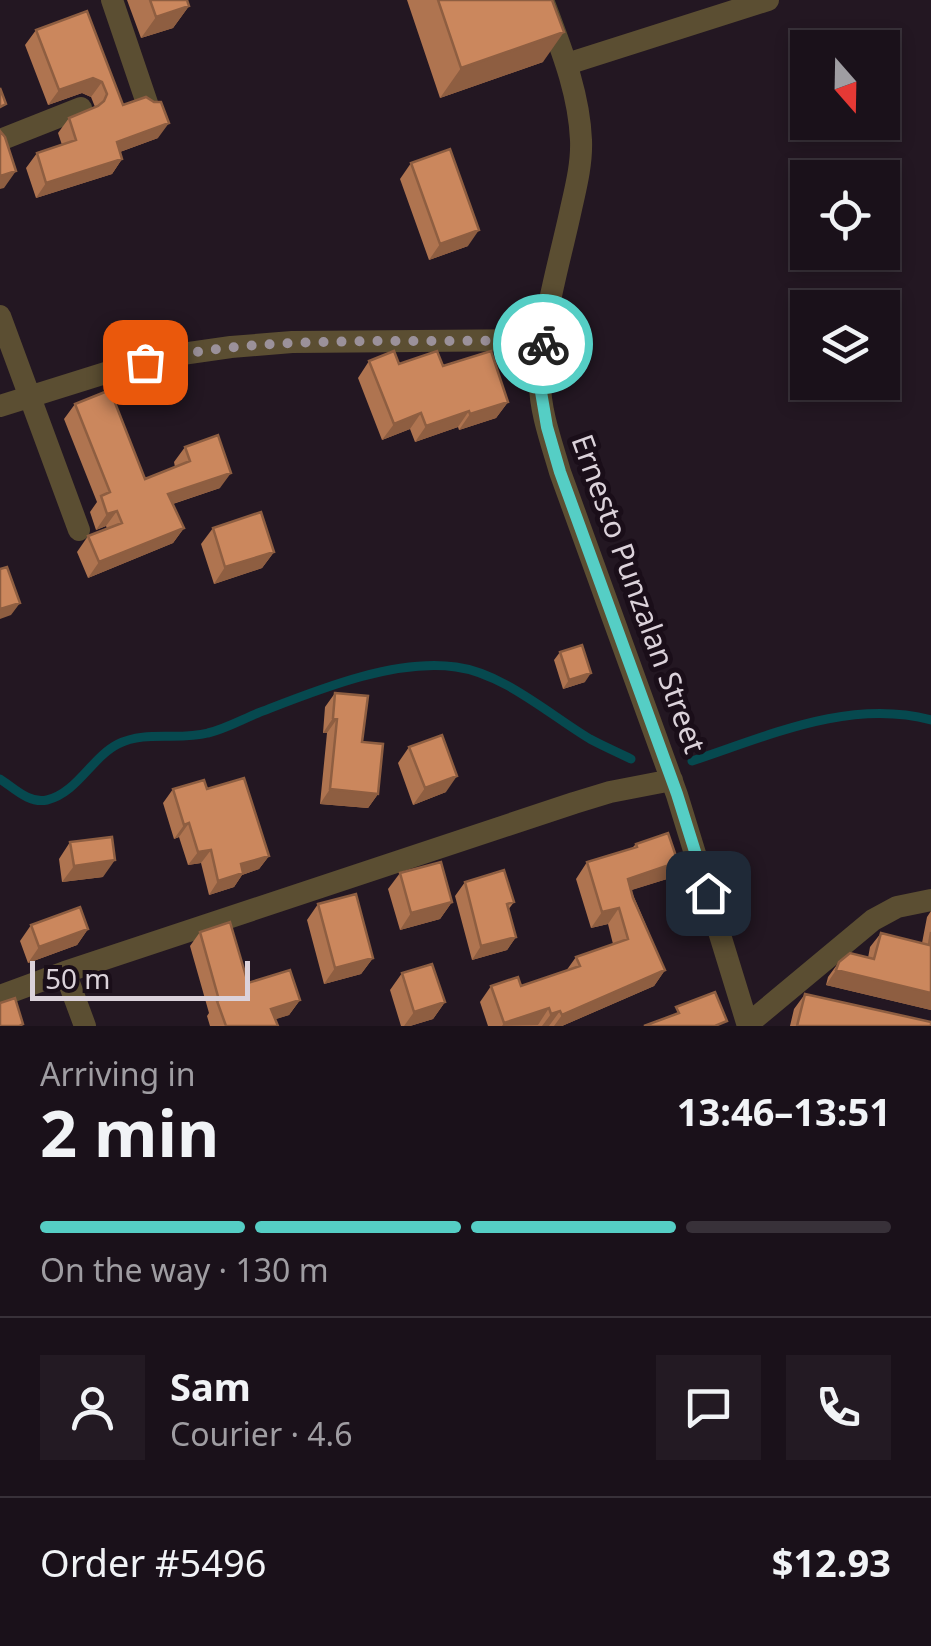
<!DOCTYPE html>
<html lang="en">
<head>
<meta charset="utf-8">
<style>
  body { margin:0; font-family:"Noto Sans",sans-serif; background:#231a23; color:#f1f3f6; height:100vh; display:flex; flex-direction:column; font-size:38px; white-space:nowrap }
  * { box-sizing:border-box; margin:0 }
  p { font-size:32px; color:#9f9da2 }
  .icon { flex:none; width:55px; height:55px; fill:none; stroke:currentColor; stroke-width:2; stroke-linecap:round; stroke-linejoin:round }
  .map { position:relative; height:1026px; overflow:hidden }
  .sheet { display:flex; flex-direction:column; background:#1a111a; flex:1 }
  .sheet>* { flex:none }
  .needle { width:65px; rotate:160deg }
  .buttons { position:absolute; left:790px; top:30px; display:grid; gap:20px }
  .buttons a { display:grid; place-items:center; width:110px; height:110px; border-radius:0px; background:#1a111a; box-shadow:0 5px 15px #0003,0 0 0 2px #383139; font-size:50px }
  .scale { position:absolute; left:30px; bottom:25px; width:220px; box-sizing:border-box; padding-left:10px; border:5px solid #dbd2da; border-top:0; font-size:28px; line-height:35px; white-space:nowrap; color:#dbd2da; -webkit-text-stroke:8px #1a0e19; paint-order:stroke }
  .pin { position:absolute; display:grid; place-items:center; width:85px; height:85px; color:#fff; margin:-42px; border-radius:20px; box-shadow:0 5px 15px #0006 }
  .courier { position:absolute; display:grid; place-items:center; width:100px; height:100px; margin:-50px; border:8px solid #55cec5; border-radius:50%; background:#fff; color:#222; box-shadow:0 2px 12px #0007 }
  .overview em { font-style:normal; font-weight:700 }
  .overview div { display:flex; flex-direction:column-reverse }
  .overview { display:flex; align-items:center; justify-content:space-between; height:170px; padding:0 40px }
  h1 { font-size:65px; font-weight:700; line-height:75px }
  .bar { display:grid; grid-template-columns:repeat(4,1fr); gap:15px 10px; align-content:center; height:120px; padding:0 40px }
  .bar i { height:12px; border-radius:8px; background:#383139 }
  .bar .active { background:#55cec5 }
  .bar p { grid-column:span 4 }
  .line { display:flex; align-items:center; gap:25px; padding:0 40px; border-top:2px solid #383139 }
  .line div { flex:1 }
  .round { display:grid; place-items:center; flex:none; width:105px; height:105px; border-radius:0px; background:#231a23 }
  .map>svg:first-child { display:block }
</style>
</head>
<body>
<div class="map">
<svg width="931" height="1026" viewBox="0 0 931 1026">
  <rect width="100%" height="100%" fill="#231722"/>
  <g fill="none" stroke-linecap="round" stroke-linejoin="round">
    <path stroke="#06494f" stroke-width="9" d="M 692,761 C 768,736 850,698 931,720
      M 0,779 C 14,788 29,804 47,800 C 77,793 92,757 118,744 C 146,730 178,741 208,733 C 225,729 241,720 258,713 C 315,691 394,658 456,667 C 503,673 550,715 590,739 C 603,746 617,752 631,759"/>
    <path stroke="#5b4e32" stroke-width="22" d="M 112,0 L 147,103
      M 543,0 C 560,46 579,91 581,140 C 582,163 576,187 571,209 C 559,265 540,325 540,383 C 540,412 552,444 560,472 L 677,795 L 748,1026
      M 567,64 L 768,0
      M 0,140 L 81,108
      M 0,316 L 79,530
      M 0,406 L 115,370 L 175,355 L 231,347 L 292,342 L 543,340
      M 65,972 L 85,1026
      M 0,996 L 65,972 L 574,803 L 610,792 L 672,780
      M 748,1024 L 873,920 L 897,907 L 931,900"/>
  </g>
  <path fill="#af7450" d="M 127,0 L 187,0 L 189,6 L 173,28 L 141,38 Z
    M 407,0 L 552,0 L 543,62 L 440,98 Z
    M 87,11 L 123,105 L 158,138 L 120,152 L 122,159 L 112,174 L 36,198 L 26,168 L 37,153 L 62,145 L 58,133 L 69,118 L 95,107 L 91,97 L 82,93 L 48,105 L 25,45 L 36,30 Z
    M 411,163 L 468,246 L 429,260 L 400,179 Z
    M 369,361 L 443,366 L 508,402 L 496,418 L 459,430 L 458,427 L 415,442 L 410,429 L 382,440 L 358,378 Z
    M 75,404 L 145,479 L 175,467 L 174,462 L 185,447 L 220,488 L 173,504 L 184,528 L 173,543 L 88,578 L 77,552 L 88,536 L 107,529 L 106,526 L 96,530 L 90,512 L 97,502 L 64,419 Z
    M 213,528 L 274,552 L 262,568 L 214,584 L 201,544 Z
    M 560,652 L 585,682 L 563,689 L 554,660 Z
    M 335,693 L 362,742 L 378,794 L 368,808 L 320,804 L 327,733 L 323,733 L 325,707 Z
    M 409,747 L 446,792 L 413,805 L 398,763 Z
    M 173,789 L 207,789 L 269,856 L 259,869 L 242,875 L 234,887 L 209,895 L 201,863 L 188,865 L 179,837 L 174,839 L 163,803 Z
    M 70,842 L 103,877 L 62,882 L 59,859 Z
    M 636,844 L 667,879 L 631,890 L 665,970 L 654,986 L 562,1026 L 488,1026 L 480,1002 L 491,986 L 521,986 L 566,971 L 576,957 L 613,944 L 608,924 L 591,928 L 576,879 L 587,862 L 632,848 Z
    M 400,873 L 452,902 L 440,919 L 400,930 L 388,889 Z
    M 465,882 L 514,902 L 508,910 L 516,937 L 507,950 L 472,960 L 455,896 Z
    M 318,904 L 373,958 L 361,974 L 324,984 L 307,920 Z
    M 931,911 L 931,1010 L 826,985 L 828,977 L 839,962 L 868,958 L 870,947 L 881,933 L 922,943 L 927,917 Z
    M 31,925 L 88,929 L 77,945 L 28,963 L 20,941 Z
    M 200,932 L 248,983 L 300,1000 L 289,1015 L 275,1019 L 278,1026 L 210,1026 L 207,1016 L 209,1013 L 190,946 Z
    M 402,973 L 445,1002 L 433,1019 L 410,1026 L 401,1026 L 390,990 Z
    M 805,994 L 931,1026 L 790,1026 L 794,1009 Z"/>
  <path fill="#8e5e41" d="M 189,6 L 173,28 L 141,38 L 156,17 Z
    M 564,32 L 543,62 L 440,98 L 461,68 Z
    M 93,78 L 102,82 L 91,97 L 82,93 L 48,105 L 59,90 Z
    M 169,123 L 158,138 L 106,157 L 117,142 Z
    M 122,159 L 112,174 L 36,198 L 46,183 Z
    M 16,171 L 4,188 L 0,189 L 0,176 Z
    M 479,230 L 468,246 L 429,260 L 440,244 Z
    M 508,402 L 496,418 L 459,430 L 470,414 Z
    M 469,411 L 458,427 L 415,442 L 426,426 Z
    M 421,413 L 410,429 L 382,440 L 394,424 Z
    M 231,473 L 220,488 L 157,509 L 168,494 Z
    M 117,511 L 106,526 L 96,530 L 107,514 Z
    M 184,528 L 173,543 L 88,578 L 99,562 Z
    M 274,552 L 262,568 L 214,584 L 225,567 Z
    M 20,603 L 11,615 L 0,619 L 0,609 Z
    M 591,673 L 585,682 L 563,689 L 569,680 Z
    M 333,718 L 337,719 L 327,733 L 323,733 Z
    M 457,776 L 446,792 L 413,805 L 425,788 Z
    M 330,789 L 378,794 L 368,808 L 320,804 Z
    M 189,823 L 179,837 L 174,839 L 184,825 Z
    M 211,850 L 201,863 L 188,865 L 198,852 Z
    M 269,856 L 259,869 L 242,875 L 234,887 L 209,895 L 218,881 L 241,864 Z
    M 115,860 L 103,877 L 62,882 L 74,866 Z
    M 678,862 L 667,879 L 616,895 L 628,879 Z
    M 452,902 L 440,919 L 400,930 L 411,913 Z
    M 619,908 L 608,924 L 591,928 L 602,912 Z
    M 88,929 L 77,945 L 28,963 L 39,947 Z
    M 516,937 L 507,950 L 472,960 L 481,946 Z
    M 373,958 L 361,974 L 324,984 L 335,968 Z
    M 665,970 L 654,986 L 562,1026 L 554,1026 L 562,1015 Z
    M 836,970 L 931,993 L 931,1010 L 826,985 Z
    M 300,1000 L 289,1015 L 261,1024 L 271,1009 Z
    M 445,1002 L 433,1019 L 410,1026 L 404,1026 L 414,1012 Z
    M 549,1008 L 538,1025 L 502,1026 L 504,1023 Z
    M 560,1011 L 549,1026 L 542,1026 L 551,1014 Z"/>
  <path fill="#cb875d" stroke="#8e5e41" stroke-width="2.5" d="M 150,0 L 187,0 L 189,6 L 156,17 Z
    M 438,0 L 552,0 L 564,32 L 461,68 Z
    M 87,11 L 123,105 L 146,97 L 154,102 L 161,102 L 169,123 L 117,142 L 122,159 L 46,183 L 37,153 L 76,140 L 69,118 L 98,106 L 104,101 L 107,94 L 102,82 L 93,78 L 59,90 L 36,30 Z
    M 0,88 L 6,104 L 0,107 Z
    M 0,131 L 5,137 L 16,171 L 0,176 Z
    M 450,149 L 479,230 L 440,244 L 411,163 Z
    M 394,351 L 399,364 L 437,351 L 443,366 L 491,351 L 508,402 L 470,414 L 469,411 L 426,426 L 421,413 L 394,424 L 369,361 Z
    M 110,390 L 145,479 L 190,461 L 185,447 L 218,435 L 231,473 L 168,494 L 184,528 L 99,562 L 88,536 L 122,523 L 117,511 L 107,514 L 101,496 L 110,492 L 75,404 Z
    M 261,512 L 274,552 L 225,567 L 213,528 Z
    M 7,567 L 20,603 L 0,609 L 0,569 Z
    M 582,645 L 591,673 L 569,680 L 560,652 Z
    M 335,693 L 368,696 L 362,742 L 383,744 L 378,794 L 330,789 L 337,719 L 333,718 Z
    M 442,735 L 457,776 L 425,788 L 409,747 Z
    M 244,778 L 269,856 L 241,864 L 243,873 L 218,881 L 211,850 L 198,852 L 189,823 L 184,825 L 173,789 L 204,780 L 207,789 Z
    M 668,833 L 678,862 L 628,879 L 633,898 L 665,970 L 562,1015 L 560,1011 L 551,1014 L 549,1008 L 504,1023 L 491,986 L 518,977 L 521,986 L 580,966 L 576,957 L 628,939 L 619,908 L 602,912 L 587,862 L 637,847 L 636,844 Z
    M 112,837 L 115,860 L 74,866 L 70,842 Z
    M 441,862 L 452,902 L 411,913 L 400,873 Z
    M 504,870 L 514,902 L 507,904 L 516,937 L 481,946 L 465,882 Z
    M 356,894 L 373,958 L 335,968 L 318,904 Z
    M 80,907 L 88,929 L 39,947 L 31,925 Z
    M 230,922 L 248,983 L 290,970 L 300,1000 L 271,1009 L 278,1026 L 226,1026 L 217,1001 L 219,1000 L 200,932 Z
    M 931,932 L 931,993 L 836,970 L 839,962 L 850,953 L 874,959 L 881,933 L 929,945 Z
    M 432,964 L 445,1002 L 414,1012 L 402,973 Z
    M 715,992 L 727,1021 L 715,1026 L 644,1026 L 679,1013 L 676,1007 Z
    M 805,994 L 931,1022 L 931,1026 L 797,1026 Z
    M 15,998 L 23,1024 L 19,1026 L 0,1026 L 0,1003 Z"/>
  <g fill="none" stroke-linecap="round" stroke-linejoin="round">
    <path stroke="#9b919a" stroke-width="10" stroke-dasharray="0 18" d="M 145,362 C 223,343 302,342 382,341 C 435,341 489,341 543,340 L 543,344"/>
    <path stroke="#55cec5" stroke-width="12" d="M 543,344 L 540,386 L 547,427 L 560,472 L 677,794 L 708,893"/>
  </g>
  <g text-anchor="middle" stroke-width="10" stroke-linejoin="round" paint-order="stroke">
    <g font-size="30" fill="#dbd2da" stroke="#1a0e19">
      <text transform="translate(638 594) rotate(70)" y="10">Ernesto Punzalan Street</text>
    </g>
  </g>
</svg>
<div class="buttons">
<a><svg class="needle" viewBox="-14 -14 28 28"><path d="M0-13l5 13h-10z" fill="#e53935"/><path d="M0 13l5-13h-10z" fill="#9f9da2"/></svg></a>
<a><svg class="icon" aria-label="locate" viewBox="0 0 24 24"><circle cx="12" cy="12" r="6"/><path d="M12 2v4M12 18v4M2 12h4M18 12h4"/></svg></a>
<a><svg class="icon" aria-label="layers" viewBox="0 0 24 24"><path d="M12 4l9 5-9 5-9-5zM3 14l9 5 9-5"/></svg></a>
</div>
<div class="scale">50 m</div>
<div class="pin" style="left:145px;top:362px;background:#ea580c"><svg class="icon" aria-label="bag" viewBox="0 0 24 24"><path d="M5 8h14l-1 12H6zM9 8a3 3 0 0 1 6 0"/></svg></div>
<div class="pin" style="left:708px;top:893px;background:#1f2937"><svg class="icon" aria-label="home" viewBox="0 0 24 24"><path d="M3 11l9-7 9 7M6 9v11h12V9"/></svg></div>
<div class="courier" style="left:543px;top:344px"><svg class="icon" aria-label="bike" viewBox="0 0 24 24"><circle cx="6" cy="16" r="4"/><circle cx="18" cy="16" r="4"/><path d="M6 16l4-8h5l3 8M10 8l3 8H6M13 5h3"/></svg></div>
</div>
<section class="sheet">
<div class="overview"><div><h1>2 min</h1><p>Arriving in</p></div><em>13:46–13:51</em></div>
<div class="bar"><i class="active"></i><i class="active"></i><i class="active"></i><i></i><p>On the way · 130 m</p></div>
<div class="line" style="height:180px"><a class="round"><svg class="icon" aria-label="person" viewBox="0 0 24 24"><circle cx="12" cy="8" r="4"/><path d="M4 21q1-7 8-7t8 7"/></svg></a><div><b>Sam</b><p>Courier · 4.6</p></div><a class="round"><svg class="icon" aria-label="chat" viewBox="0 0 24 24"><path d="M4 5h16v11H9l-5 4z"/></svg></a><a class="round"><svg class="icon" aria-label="phone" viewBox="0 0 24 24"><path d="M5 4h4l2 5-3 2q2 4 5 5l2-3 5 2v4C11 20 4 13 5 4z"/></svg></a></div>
<div class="line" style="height:130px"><div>Order #5496</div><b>$12.93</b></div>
</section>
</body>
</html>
